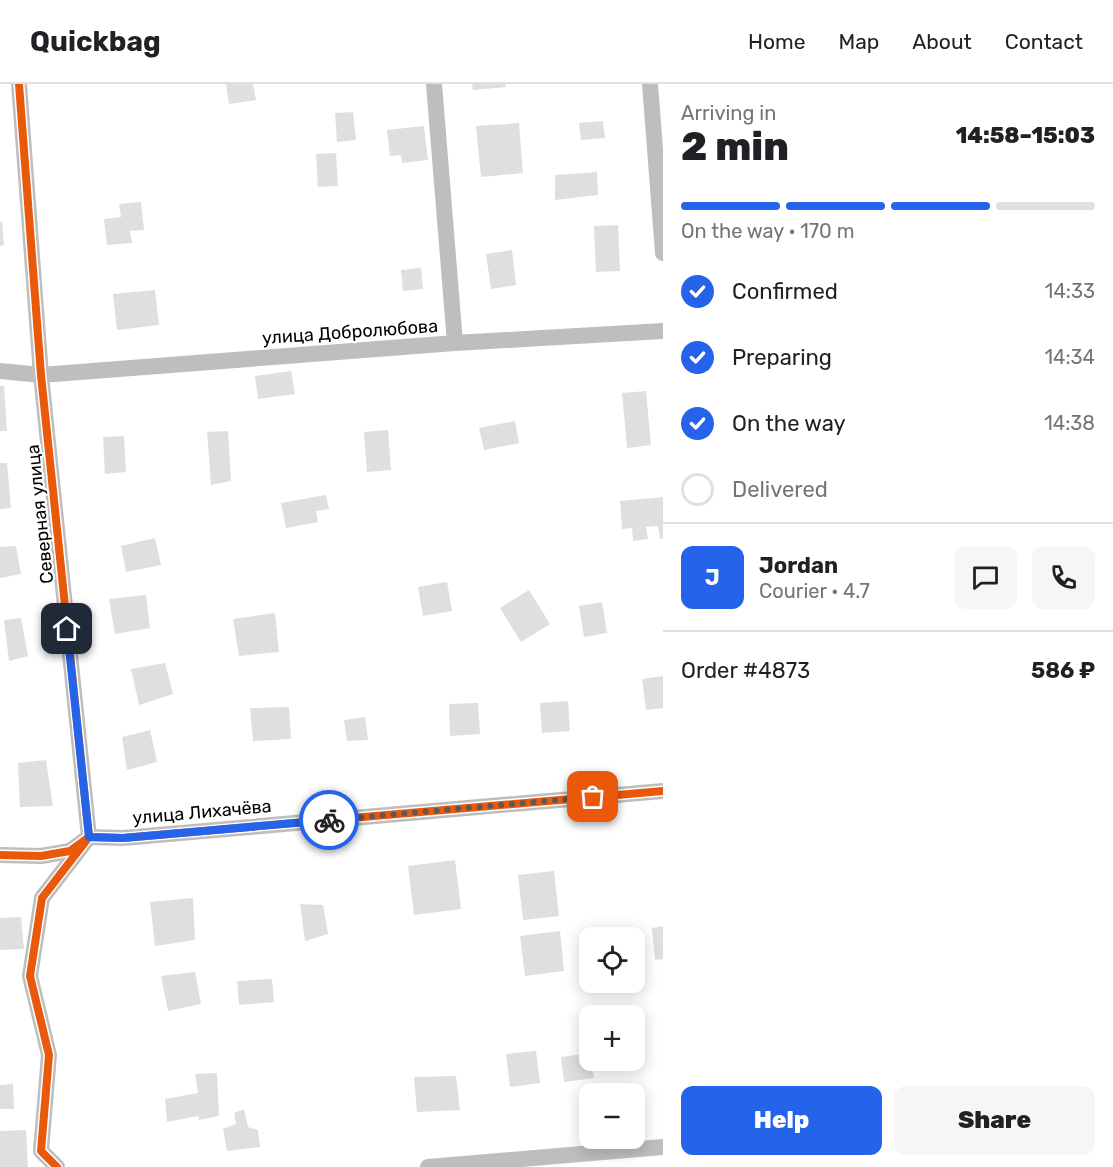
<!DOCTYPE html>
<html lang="en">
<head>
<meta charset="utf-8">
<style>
  body { margin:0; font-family:Rubik,sans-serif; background:#f6f6f6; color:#202124; height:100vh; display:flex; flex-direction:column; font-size:22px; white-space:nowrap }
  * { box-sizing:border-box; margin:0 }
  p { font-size:20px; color:#757577 }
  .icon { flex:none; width:33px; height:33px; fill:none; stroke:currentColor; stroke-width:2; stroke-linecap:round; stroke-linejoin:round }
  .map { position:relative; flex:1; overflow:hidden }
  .side { display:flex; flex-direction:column; background:#fff; width:450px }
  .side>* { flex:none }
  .fabs { position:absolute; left:579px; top:843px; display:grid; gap:12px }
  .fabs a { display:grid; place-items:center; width:66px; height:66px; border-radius:12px; background:#fff; box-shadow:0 3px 15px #0003; font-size:30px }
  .pin { position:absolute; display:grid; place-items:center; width:51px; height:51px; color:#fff; margin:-26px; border-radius:12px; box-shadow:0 3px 9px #0006 }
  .courier { position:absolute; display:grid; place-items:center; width:60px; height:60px; margin:-30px; border:4px solid #2563eb; border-radius:50%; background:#fff; color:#222; box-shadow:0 2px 8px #0007 }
  .summary em { font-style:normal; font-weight:800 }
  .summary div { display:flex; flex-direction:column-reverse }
  .summary { display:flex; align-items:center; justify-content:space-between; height:102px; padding:0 18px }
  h1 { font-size:39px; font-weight:800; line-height:45px }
  .bar { display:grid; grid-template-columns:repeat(4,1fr); gap:9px 6px; align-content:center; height:72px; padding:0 18px }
  .bar i { height:8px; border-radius:4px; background:#e0e0e0 }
  .bar .selected { background:#2563eb }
  .bar p { grid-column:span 4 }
  .line { display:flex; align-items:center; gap:15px; padding:0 18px; border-top:2px solid #e0e0e0 }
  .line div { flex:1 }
  .round { display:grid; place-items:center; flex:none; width:63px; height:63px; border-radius:12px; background:#f6f6f6 }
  ol { padding:0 18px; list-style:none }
  li { display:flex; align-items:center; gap:18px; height:66px }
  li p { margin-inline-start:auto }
  li .icon { padding:6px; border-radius:50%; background:#2563eb; color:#fff; stroke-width:4 }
  li:last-child { color:#757577 }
  li i { width:33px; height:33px; border:3px solid #e0e0e0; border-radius:50% }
  .button { display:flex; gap:12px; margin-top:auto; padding:12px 18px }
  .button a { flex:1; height:69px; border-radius:12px; background:#2563eb; color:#fff; font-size:24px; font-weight:800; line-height:69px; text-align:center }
  .button a+a { background:#f6f6f6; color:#202124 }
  header { display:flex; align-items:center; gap:36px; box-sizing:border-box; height:84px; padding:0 30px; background:#fff; border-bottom:2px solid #e0e0e0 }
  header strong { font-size:28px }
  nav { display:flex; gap:33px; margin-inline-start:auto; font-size:21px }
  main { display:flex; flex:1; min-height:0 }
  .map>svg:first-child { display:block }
</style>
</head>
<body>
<header>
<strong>Quickbag</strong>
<nav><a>Home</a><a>Map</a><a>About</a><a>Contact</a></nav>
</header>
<main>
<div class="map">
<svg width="663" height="1083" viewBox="0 0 663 1083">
  <rect width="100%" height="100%" fill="#fff"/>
  <path fill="#dfdfdf" d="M 226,0 L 253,0 L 256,16 L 229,20 Z
    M 472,0 L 505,0 L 506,3 L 473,6 Z
    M 353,28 L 356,56 L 337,58 L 335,29 Z
    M 603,37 L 605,54 L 581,56 L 579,39 Z
    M 519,39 L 523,89 L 481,93 L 476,42 Z
    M 424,42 L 428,76 L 402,79 L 401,71 L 390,72 L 387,46 Z
    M 336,69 L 338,102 L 318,103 L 316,70 Z
    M 597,88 L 598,111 L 555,116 L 555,91 Z
    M 141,118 L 144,146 L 130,147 L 132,159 L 107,161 L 104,135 L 121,133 L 119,120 Z
    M 0,138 L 2,138 L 4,161 L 0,162 Z
    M 618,141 L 620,187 L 596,188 L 594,142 Z
    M 512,166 L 516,201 L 491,205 L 486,170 Z
    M 421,184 L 423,205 L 403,207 L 401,186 Z
    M 155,206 L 159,241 L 117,246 L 113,210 Z
    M 291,287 L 295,310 L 258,315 L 255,292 Z
    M 0,302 L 4,302 L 7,347 L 0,347 Z
    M 646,307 L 651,361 L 627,364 L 622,309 Z
    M 515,337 L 519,359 L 484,366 L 479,344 Z
    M 388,346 L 391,386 L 367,388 L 364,348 Z
    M 228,347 L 231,397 L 211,401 L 207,348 Z
    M 124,352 L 126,388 L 105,390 L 103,353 Z
    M 0,379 L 7,379 L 11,424 L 0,425 Z
    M 326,411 L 329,425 L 316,427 L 318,438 L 286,444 L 281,419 Z
    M 663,413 L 663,455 L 660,455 L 658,442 L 646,443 L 648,455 L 633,457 L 632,444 L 622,445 L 620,417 Z
    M 155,454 L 161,481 L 126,488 L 121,462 Z
    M 16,462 L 21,490 L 0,494 L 0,463 Z
    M 447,498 L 452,527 L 423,532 L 418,503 Z
    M 529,506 L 550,540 L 521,558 L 500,524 Z
    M 146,511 L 150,544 L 115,550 L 109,515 Z
    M 602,518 L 607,549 L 584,553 L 579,522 Z
    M 275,529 L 279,568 L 239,572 L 233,535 Z
    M 21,534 L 28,572 L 9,577 L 4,536 Z
    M 165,579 L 173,610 L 139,621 L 131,585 Z
    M 663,592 L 663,624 L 646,626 L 642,595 Z
    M 568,617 L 570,647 L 542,649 L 540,619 Z
    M 478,619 L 480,650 L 450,652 L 449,620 Z
    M 289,623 L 291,655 L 253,657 L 250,624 Z
    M 365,633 L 368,656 L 347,657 L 344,636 Z
    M 150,646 L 157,678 L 127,686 L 122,653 Z
    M 46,676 L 53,722 L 20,723 L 18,679 Z
    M 455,776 L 461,825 L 414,831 L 408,782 Z
    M 554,787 L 559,832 L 523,836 L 518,791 Z
    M 193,814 L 195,856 L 155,862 L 150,818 Z
    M 300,820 L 323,821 L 328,850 L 305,857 Z
    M 21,833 L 24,865 L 0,866 L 0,834 Z
    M 663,842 L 663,875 L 655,876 L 652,844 Z
    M 560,847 L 564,887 L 525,892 L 520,852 Z
    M 195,888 L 201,920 L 168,927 L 161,892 Z
    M 272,895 L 274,918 L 239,921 L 237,897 Z
    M 536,967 L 540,999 L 510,1003 L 506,970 Z
    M 590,969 L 594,994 L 564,998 L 561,973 Z
    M 217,989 L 219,1032 L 199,1036 L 198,1032 L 167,1038 L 165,1015 L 198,1009 L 195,990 Z
    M 456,992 L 460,1026 L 417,1028 L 414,993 Z
    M 13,1000 L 14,1025 L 0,1025 L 0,1001 Z
    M 244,1025 L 248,1043 L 258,1046 L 260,1063 L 227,1067 L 223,1045 L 236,1040 L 234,1029 Z
    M 26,1046 L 28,1083 L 0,1083 L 0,1047 Z"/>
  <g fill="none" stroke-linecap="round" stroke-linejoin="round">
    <path stroke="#bebebe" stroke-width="16" d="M 19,0 L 41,291 L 89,753 L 42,814 L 30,892 L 49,971 L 41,1067 L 57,1083
      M 434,0 L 455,259
      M 650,0 L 663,169
      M 0,287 L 41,291 L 455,259 L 663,247
      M 0,771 L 41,772 L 70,767 L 89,753 L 123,754 L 663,707
      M 428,1083 L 663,1063"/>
    <g stroke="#fff" stroke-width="11">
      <path id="cycleway" d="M 19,0 L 41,291 L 89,753 L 42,814 L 30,892 L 49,971 L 41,1067 L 57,1083
        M 0,771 L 41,772 L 70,767 L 89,753 L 123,754 L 663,707"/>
    </g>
    <use href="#cycleway" stroke="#e8590c" stroke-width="8"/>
  </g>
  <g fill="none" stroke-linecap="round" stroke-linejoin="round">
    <path stroke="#595959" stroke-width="6" stroke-dasharray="0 10.8" d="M 329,736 L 593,713"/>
    <path stroke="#2563eb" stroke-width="8" d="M 67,545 L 89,753 L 123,754 L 329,736"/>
  </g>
  <g text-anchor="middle" stroke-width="4.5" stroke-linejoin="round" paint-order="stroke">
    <g font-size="18" fill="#000" stroke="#fff">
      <text transform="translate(350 248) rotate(-4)" y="6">улица Добролюбова</text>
      <text transform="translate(40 430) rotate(-96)" y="6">Северная улица</text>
      <text transform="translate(202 728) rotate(-5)" y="6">улица Лихачёва</text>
    </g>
  </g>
</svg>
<div class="fabs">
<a><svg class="icon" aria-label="locate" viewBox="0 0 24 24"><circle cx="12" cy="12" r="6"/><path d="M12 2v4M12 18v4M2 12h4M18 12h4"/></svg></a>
<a>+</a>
<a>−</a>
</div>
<div class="pin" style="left:593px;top:713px;background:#ea580c"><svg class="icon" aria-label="bag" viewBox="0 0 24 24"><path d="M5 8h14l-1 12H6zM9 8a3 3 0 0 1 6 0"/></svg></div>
<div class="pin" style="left:67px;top:545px;background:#1f2937"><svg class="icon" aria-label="home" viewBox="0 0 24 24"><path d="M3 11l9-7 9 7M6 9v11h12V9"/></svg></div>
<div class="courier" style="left:329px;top:736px"><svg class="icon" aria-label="bike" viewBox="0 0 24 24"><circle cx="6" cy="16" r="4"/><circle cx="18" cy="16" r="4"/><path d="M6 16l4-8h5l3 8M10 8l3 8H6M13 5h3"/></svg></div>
</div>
<section class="side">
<div class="summary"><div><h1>2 min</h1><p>Arriving in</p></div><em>14:58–15:03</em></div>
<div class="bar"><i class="selected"></i><i class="selected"></i><i class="selected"></i><i></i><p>On the way · 170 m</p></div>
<ol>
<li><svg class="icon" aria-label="check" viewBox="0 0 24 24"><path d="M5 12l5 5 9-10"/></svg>Confirmed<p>14:33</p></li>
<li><svg class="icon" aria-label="check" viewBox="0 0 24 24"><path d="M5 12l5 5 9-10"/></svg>Preparing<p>14:34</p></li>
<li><svg class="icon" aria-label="check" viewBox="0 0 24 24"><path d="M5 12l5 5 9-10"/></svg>On the way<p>14:38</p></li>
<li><i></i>Delivered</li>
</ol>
<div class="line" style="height:108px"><b class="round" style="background:#2563eb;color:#fff">J</b><div><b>Jordan</b><p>Courier · 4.7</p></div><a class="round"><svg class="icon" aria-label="chat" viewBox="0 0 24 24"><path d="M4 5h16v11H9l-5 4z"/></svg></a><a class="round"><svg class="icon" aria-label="phone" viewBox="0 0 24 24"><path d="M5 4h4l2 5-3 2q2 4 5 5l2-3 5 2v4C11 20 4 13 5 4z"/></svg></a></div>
<div class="line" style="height:78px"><div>Order #4873</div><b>586 ₽</b></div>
<div class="button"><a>Help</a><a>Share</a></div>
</section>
</main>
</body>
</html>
